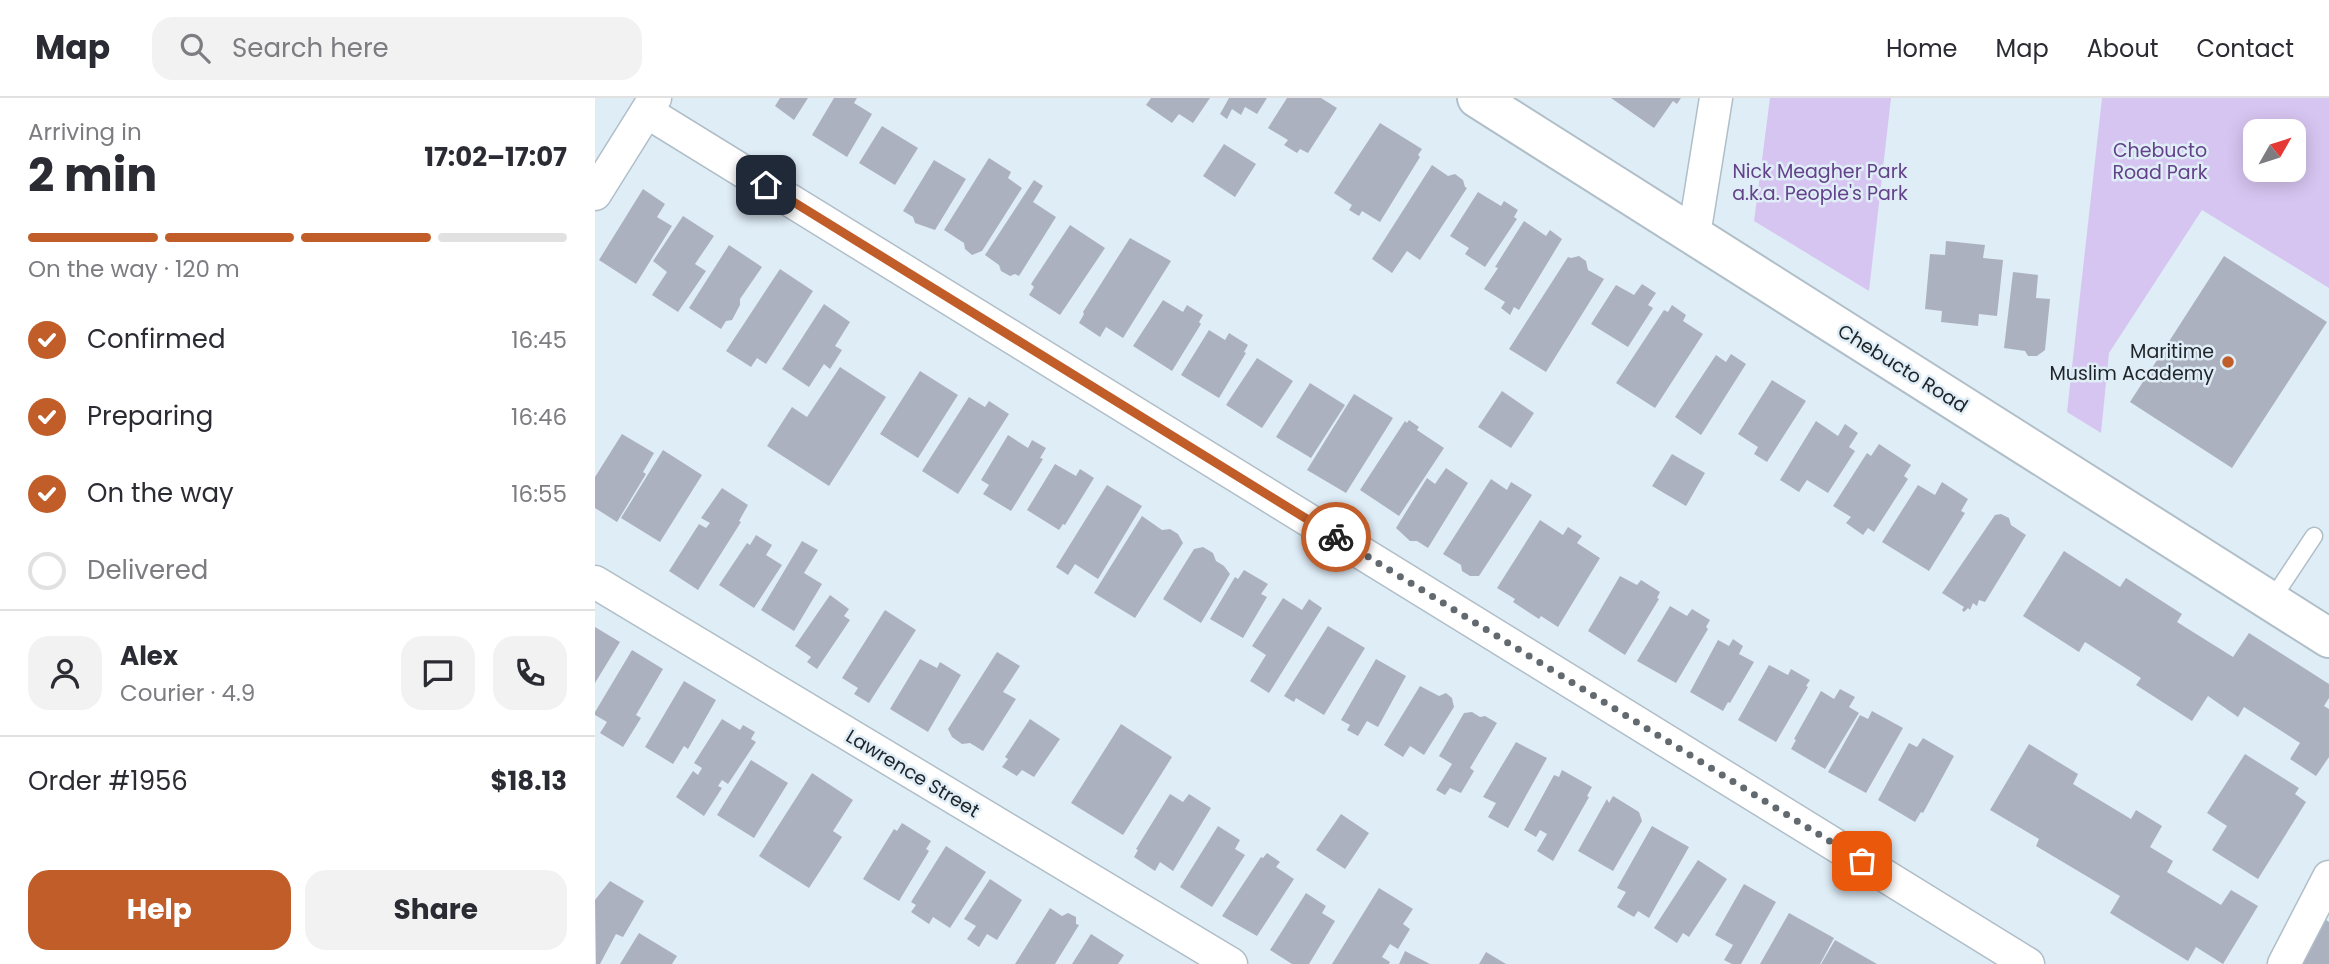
<!DOCTYPE html>
<html lang="en">
<head>
<meta charset="utf-8">
<style>
  body { margin:0; font-family:Poppins,sans-serif; background:#f2f2f3; color:#2b2b33; height:100vh; display:flex; flex-direction:column; font-size:26px; white-space:nowrap }
  * { box-sizing:border-box; margin:0 }
  p { font-size:23px; color:#7c7c81 }
  .icon { flex:none; width:38px; height:38px; fill:none; stroke:currentColor; stroke-width:2; stroke-linecap:round; stroke-linejoin:round }
  .map { position:relative; flex:1; overflow:hidden }
  .side { display:flex; flex-direction:column; background:#fff; width:595px }
  .side>* { flex:none }
  .needle { width:46px; rotate:51deg }
  .fabs { position:absolute; left:1648px; top:21px; display:grid; gap:14px }
  .fabs a { display:grid; place-items:center; width:63px; height:63px; border-radius:14px; background:#fff; box-shadow:0 4px 18px #0003; font-size:35px }
  .pin { position:absolute; display:grid; place-items:center; width:60px; height:60px; color:#fff; margin:-30px; border-radius:14px; box-shadow:0 4px 10px #0006 }
  .courier { position:absolute; display:grid; place-items:center; width:70px; height:70px; margin:-35px; border:5px solid #c15d29; border-radius:50%; background:#fff; color:#222; box-shadow:0 2px 9px #0007 }
  .summary em { font-style:normal; font-weight:700 }
  .summary div { display:flex; flex-direction:column-reverse }
  .summary { display:flex; align-items:center; justify-content:space-between; height:119px; padding:0 28px }
  h1 { font-size:46px; font-weight:700; line-height:52px }
  .bar { display:grid; grid-template-columns:repeat(4,1fr); gap:10px 7px; align-content:center; height:84px; padding:0 28px }
  .bar i { height:9px; border-radius:5px; background:#e1e1e2 }
  .bar .active { background:#c15d29 }
  .bar p { grid-column:span 4 }
  .line { display:flex; align-items:center; gap:18px; padding:0 28px; border-top:2px solid #e1e1e2 }
  .line div { flex:1 }
  .round { display:grid; place-items:center; flex:none; width:74px; height:74px; border-radius:21px; background:#f2f2f3 }
  ol { padding:0 28px; list-style:none }
  li { display:flex; align-items:center; gap:21px; height:77px }
  li p { margin-inline-start:auto }
  li .icon { padding:7px; border-radius:50%; background:#c15d29; color:#fff; stroke-width:4 }
  li:last-child { color:#7c7c81 }
  li i { width:38px; height:38px; border:4px solid #e1e1e2; border-radius:50% }
  .action { display:flex; gap:14px; margin-top:auto; padding:14px 28px }
  .action a { flex:1; height:80px; border-radius:21px; background:#c15d29; color:#fff; font-size:28px; font-weight:700; line-height:80px; text-align:center }
  .action a+a { background:#f2f2f3; color:#2b2b33 }
  header { display:flex; align-items:center; gap:42px; box-sizing:border-box; height:98px; padding:0 35px; background:#fff; border-bottom:2px solid #e1e1e2 }
  header strong { font-size:33px }
  nav { display:flex; gap:38px; margin-inline-start:auto; font-size:24px }
  .search { width:490px; height:63px; background:#f2f2f3; display:flex; align-items:center; gap:18px; box-sizing:border-box; padding:0 24px; border-radius:21px; color:#7c7c81; font-size:26px }
  main { display:flex; flex:1; min-height:0 }
  .map>svg:first-child { display:block }
</style>
</head>
<body>
<header>
<strong>Map</strong>
<div class="search"><svg class="icon" aria-label="search" viewBox="0 0 24 24"><circle cx="10" cy="10" r="6"/><path d="M15 15l6 6"/></svg>Search here</div>
<nav><a>Home</a><a>Map</a><a>About</a><a>Contact</a></nav>
</header>
<main>
<section class="side">
<div class="summary"><div><h1>2 min</h1><p>Arriving in</p></div><em>17:02–17:07</em></div>
<div class="bar"><i class="active"></i><i class="active"></i><i class="active"></i><i></i><p>On the way · 120 m</p></div>
<ol>
<li><svg class="icon" aria-label="check" viewBox="0 0 24 24"><path d="M5 12l5 5 9-10"/></svg>Confirmed<p>16:45</p></li>
<li><svg class="icon" aria-label="check" viewBox="0 0 24 24"><path d="M5 12l5 5 9-10"/></svg>Preparing<p>16:46</p></li>
<li><svg class="icon" aria-label="check" viewBox="0 0 24 24"><path d="M5 12l5 5 9-10"/></svg>On the way<p>16:55</p></li>
<li><i></i>Delivered</li>
</ol>
<div class="line" style="height:126px"><a class="round"><svg class="icon" aria-label="person" viewBox="0 0 24 24"><circle cx="12" cy="8" r="4"/><path d="M4 21q1-7 8-7t8 7"/></svg></a><div><b>Alex</b><p>Courier · 4.9</p></div><a class="round"><svg class="icon" aria-label="chat" viewBox="0 0 24 24"><path d="M4 5h16v11H9l-5 4z"/></svg></a><a class="round"><svg class="icon" aria-label="phone" viewBox="0 0 24 24"><path d="M5 4h4l2 5-3 2q2 4 5 5l2-3 5 2v4C11 20 4 13 5 4z"/></svg></a></div>
<div class="line" style="height:91px"><div>Order #1956</div><b>$18.13</b></div>
<div class="action"><a>Help</a><a>Share</a></div>
</section>
<div class="map">
<svg width="1734" height="866" viewBox="0 0 1734 866">
  <rect width="100%" height="100%" fill="#dfedf7"/>
  <path fill="#d7c5f1" fill-rule="evenodd" d="M 1175,0 L 1296,0 L 1274,193 L 1159,123 Z
    M 1507,0 L 1734,0 L 1734,190 L 1607,112 L 1514,255 L 1506,335 L 1472,314 ZM 1699,33 L 1699,72 L 1661,72 L 1661,33 Z"/>
  <path fill="#acb1bf" d="M 185,0 L 213,0 L 199,22 L 180,8 Z
    M 239,0 L 262,0 L 259,5 L 277,16 L 252,59 L 217,37 Z
    M 556,0 L 615,0 L 598,25 L 584,16 L 577,25 L 551,7 Z
    M 634,0 L 672,0 L 662,16 L 650,9 L 646,17 L 637,11 L 632,21 L 625,16 Z
    M 692,0 L 726,0 L 742,10 L 713,55 L 705,51 L 702,55 L 689,47 L 693,42 L 673,30 Z
    M 1016,0 L 1086,0 L 1082,6 L 1078,3 L 1059,30 Z
    M 785,25 L 827,51 L 823,57 L 825,59 L 785,124 L 767,113 L 764,118 L 754,112 L 757,107 L 739,95 Z
    M 287,28 L 323,50 L 300,87 L 264,65 Z
    M 629,46 L 661,66 L 640,99 L 608,78 Z
    M 394,60 L 416,74 L 413,80 L 427,90 L 387,153 L 377,157 L 370,151 L 369,145 L 349,132 Z
    M 339,62 L 371,81 L 340,132 L 320,125 L 318,119 L 308,113 Z
    M 837,67 L 853,78 L 860,76 L 868,82 L 870,89 L 872,90 L 825,162 L 812,153 L 797,175 L 777,161 Z
    M 439,82 L 448,88 L 438,104 L 461,119 L 424,178 L 420,176 L 415,178 L 406,173 L 404,167 L 390,157 Z
    M 48,91 L 70,106 L 62,119 L 77,128 L 41,186 L 4,162 Z
    M 883,94 L 906,108 L 909,103 L 923,112 L 919,119 L 922,121 L 890,169 L 870,156 L 874,150 L 855,138 Z
    M 88,118 L 119,138 L 100,166 L 111,173 L 83,214 L 57,197 L 72,174 L 58,163 Z
    M 929,123 L 951,138 L 955,132 L 967,141 L 924,212 L 919,209 L 915,217 L 906,210 L 910,204 L 889,191 L 903,170 L 900,169 Z
    M 475,127 L 510,150 L 465,217 L 434,197 L 439,189 L 436,186 Z
    M 535,140 L 576,163 L 528,240 L 511,229 L 505,239 L 484,225 L 489,216 L 488,214 Z
    M 1351,143 L 1390,147 L 1388,160 L 1408,162 L 1402,218 L 1384,216 L 1383,228 L 1346,224 L 1347,213 L 1330,211 L 1335,156 L 1350,157 Z
    M 134,147 L 167,169 L 145,201 L 145,207 L 137,222 L 131,223 L 126,231 L 94,210 Z
    M 984,158 L 991,163 L 993,172 L 1009,181 L 951,274 L 914,251 L 973,159 L 976,160 Z
    M 1629,158 L 1732,224 L 1637,370 L 1535,304 Z
    M 185,171 L 218,193 L 171,266 L 162,260 L 156,269 L 131,253 Z
    M 1418,174 L 1443,177 L 1441,200 L 1455,201 L 1450,252 L 1442,258 L 1433,258 L 1430,253 L 1409,250 Z
    M 1047,186 L 1061,195 L 1053,207 L 1058,210 L 1033,249 L 996,226 L 1021,187 L 1039,197 Z
    M 568,202 L 588,214 L 592,207 L 608,217 L 604,224 L 606,226 L 577,273 L 538,248 Z
    M 229,206 L 255,224 L 240,248 L 247,252 L 235,271 L 229,266 L 214,289 L 187,271 Z
    M 1077,207 L 1091,217 L 1088,223 L 1108,236 L 1060,310 L 1021,285 L 1069,212 L 1073,214 Z
    M 614,232 L 630,242 L 634,235 L 653,247 L 649,254 L 651,255 L 624,300 L 586,277 Z
    M 1136,256 L 1151,266 L 1106,337 L 1080,319 L 1121,257 L 1131,264 Z
    M 662,260 L 698,283 L 667,330 L 631,307 Z
    M 245,269 L 291,299 L 234,388 L 172,348 L 197,309 L 212,319 Z
    M 325,273 L 363,297 L 323,360 L 285,336 Z
    M 1177,282 L 1211,303 L 1172,364 L 1159,356 L 1163,349 L 1143,336 Z
    M 715,285 L 750,307 L 716,360 L 681,339 Z
    M 907,293 L 939,315 L 916,350 L 883,329 Z
    M 759,296 L 798,320 L 751,395 L 712,372 Z
    M 374,299 L 390,309 L 394,303 L 414,316 L 363,396 L 327,373 Z
    M 814,322 L 824,329 L 822,332 L 849,350 L 804,418 L 765,392 L 810,323 L 812,325 Z
    M 1221,323 L 1243,338 L 1250,326 L 1263,335 L 1254,349 L 1260,353 L 1233,395 L 1212,382 L 1204,394 L 1185,382 Z
    M 27,336 L 59,355 L 48,374 L 51,376 L 22,424 L 0,410 L 0,379 Z
    M 413,337 L 433,350 L 437,342 L 451,350 L 445,360 L 448,361 L 416,413 L 388,396 L 394,387 L 386,382 Z
    M 1284,346 L 1316,367 L 1309,378 L 1313,381 L 1279,434 L 1273,430 L 1268,437 L 1251,425 L 1256,419 L 1238,408 L 1272,355 L 1276,358 Z
    M 68,352 L 107,377 L 65,444 L 26,420 Z
    M 1077,356 L 1110,375 L 1091,408 L 1057,388 Z
    M 460,366 L 481,378 L 485,371 L 499,380 L 470,427 L 468,426 L 464,432 L 432,412 Z
    M 851,370 L 873,385 L 833,450 L 822,443 L 815,443 L 801,430 L 832,380 L 840,386 Z
    M 896,381 L 912,392 L 916,384 L 937,397 L 884,478 L 875,478 L 867,473 L 866,467 L 848,456 Z
    M 1347,384 L 1373,401 L 1366,413 L 1370,415 L 1334,473 L 1287,444 L 1323,387 L 1340,397 Z
    M 512,387 L 547,408 L 503,481 L 480,466 L 473,477 L 461,469 Z
    M 127,390 L 153,407 L 144,423 L 146,424 L 103,492 L 74,473 L 104,426 L 111,430 L 115,425 L 106,420 Z
    M 1406,416 L 1414,420 L 1416,427 L 1431,437 L 1390,504 L 1384,502 L 1382,508 L 1378,505 L 1375,512 L 1373,510 L 1369,514 L 1367,512 L 1369,509 L 1347,495 L 1400,417 Z
    M 547,418 L 567,432 L 575,431 L 583,436 L 588,445 L 540,520 L 499,495 Z
    M 945,422 L 968,437 L 973,429 L 987,438 L 982,445 L 1005,460 L 963,529 L 946,518 L 944,521 L 918,504 L 920,501 L 902,490 Z
    M 161,437 L 177,447 L 171,457 L 187,467 L 159,510 L 124,487 L 152,445 L 155,447 Z
    M 207,443 L 223,452 L 209,475 L 227,486 L 199,533 L 166,512 Z
    M 608,449 L 618,455 L 621,463 L 629,468 L 635,476 L 606,525 L 568,501 L 599,451 Z
    M 1469,453 L 1525,489 L 1531,480 L 1587,516 L 1582,524 L 1638,559 L 1654,535 L 1734,586 L 1734,600 L 1729,608 L 1734,611 L 1734,659 L 1721,678 L 1695,661 L 1705,645 L 1649,609 L 1643,619 L 1613,598 L 1597,623 L 1541,587 L 1546,580 L 1490,544 L 1484,554 L 1428,518 Z
    M 649,472 L 673,486 L 666,496 L 672,499 L 648,540 L 615,521 L 640,479 L 643,481 Z
    M 1025,478 L 1042,487 L 1046,482 L 1065,494 L 1062,500 L 1064,501 L 1030,557 L 993,533 Z
    M 235,497 L 254,511 L 249,518 L 255,522 L 222,571 L 212,564 L 216,559 L 200,548 Z
    M 688,500 L 707,512 L 714,501 L 727,510 L 674,595 L 655,583 L 671,557 L 657,548 Z
    M 1075,508 L 1092,518 L 1097,511 L 1115,522 L 1111,529 L 1113,531 L 1081,585 L 1042,563 Z
    M 290,512 L 321,532 L 274,605 L 259,596 L 263,590 L 247,580 Z
    M 733,528 L 770,550 L 729,617 L 701,600 L 699,604 L 689,598 Z
    M 0,529 L 25,544 L 0,585 Z
    M 1138,541 L 1148,548 L 1144,556 L 1159,564 L 1135,605 L 1133,604 L 1128,613 L 1095,594 L 1123,542 L 1134,548 Z
    M 37,552 L 68,571 L 41,617 L 46,620 L 28,649 L 5,635 L 12,624 L 0,617 L 0,614 Z
    M 402,554 L 425,568 L 408,594 L 421,601 L 388,653 L 375,645 L 367,646 L 357,639 L 353,631 Z
    M 325,561 L 342,570 L 345,564 L 366,577 L 333,634 L 295,611 Z
    M 781,561 L 811,578 L 783,629 L 772,623 L 763,638 L 752,632 L 755,627 L 746,622 Z
    M 1174,567 L 1193,577 L 1196,571 L 1215,582 L 1211,588 L 1213,589 L 1181,644 L 1143,622 Z
    M 89,583 L 121,602 L 93,651 L 89,648 L 78,666 L 50,649 Z
    M 825,588 L 844,598 L 851,595 L 857,600 L 859,609 L 829,657 L 815,648 L 808,659 L 789,647 Z
    M 1245,591 L 1260,599 L 1254,609 L 1264,615 L 1230,671 L 1196,651 L 1201,642 L 1199,641 L 1226,593 L 1239,601 Z
    M 1277,613 L 1308,630 L 1271,695 L 1233,674 L 1265,617 L 1273,621 Z
    M 877,614 L 885,619 L 890,618 L 902,625 L 875,670 L 879,673 L 866,695 L 855,690 L 850,697 L 841,692 L 857,666 L 844,658 L 869,615 Z
    M 127,621 L 145,632 L 148,627 L 160,634 L 156,641 L 161,644 L 133,686 L 127,682 L 123,688 L 127,690 L 109,718 L 81,699 L 98,673 L 103,677 L 107,670 L 99,665 Z
    M 435,621 L 465,641 L 439,679 L 427,672 L 422,678 L 407,669 L 413,661 L 410,659 Z
    M 526,626 L 577,659 L 528,737 L 476,705 Z
    M 1328,640 L 1359,658 L 1328,715 L 1326,714 L 1320,724 L 1283,702 L 1314,645 L 1322,649 Z
    M 921,644 L 952,660 L 913,730 L 893,719 L 901,705 L 888,699 Z
    M 1434,646 L 1483,676 L 1478,686 L 1536,721 L 1541,712 L 1567,728 L 1555,749 L 1578,763 L 1572,774 L 1626,807 L 1636,792 L 1663,808 L 1628,866 L 1601,849 L 1593,863 L 1515,815 L 1525,798 L 1441,748 L 1444,741 L 1395,712 Z
    M 1650,656 L 1704,690 L 1700,696 L 1711,704 L 1663,781 L 1617,752 L 1632,728 L 1612,715 Z
    M 156,662 L 193,685 L 159,740 L 122,717 Z
    M 967,672 L 997,689 L 992,698 L 994,699 L 958,763 L 942,753 L 952,736 L 945,732 L 941,739 L 929,732 L 959,677 L 964,679 Z
    M 217,675 L 258,702 L 238,733 L 247,739 L 214,790 L 164,758 Z
    M 575,696 L 588,704 L 594,696 L 616,710 L 578,773 L 565,764 L 560,773 L 539,759 L 543,752 L 541,751 Z
    M 1018,698 L 1044,714 L 1047,723 L 1018,773 L 983,753 L 1012,701 L 1014,705 Z
    M 746,716 L 774,735 L 750,771 L 721,752 Z
    M 307,725 L 336,743 L 331,751 L 334,753 L 304,803 L 268,781 L 299,731 L 302,733 Z
    M 623,728 L 645,742 L 640,751 L 650,757 L 617,809 L 585,789 Z
    M 1057,728 L 1094,749 L 1054,820 L 1043,813 L 1039,819 L 1022,809 L 1031,794 L 1022,790 Z
    M 351,748 L 391,774 L 355,830 L 338,819 L 334,826 L 316,814 L 321,807 L 316,804 Z
    M 672,755 L 685,764 L 681,769 L 699,781 L 662,838 L 627,818 L 666,759 L 668,760 Z
    M 1103,762 L 1132,781 L 1094,839 L 1088,835 L 1082,845 L 1059,830 Z
    M 395,781 L 427,802 L 402,842 L 392,836 L 384,849 L 372,841 L 381,828 L 369,821 Z
    M 15,783 L 49,803 L 28,839 L 21,836 L 5,866 L 1,866 L 0,802 Z
    M 1149,786 L 1181,804 L 1146,866 L 1137,866 L 1129,862 L 1138,847 L 1120,837 Z
    M 784,790 L 818,811 L 808,826 L 815,831 L 803,851 L 795,846 L 787,859 L 795,864 L 794,866 L 737,866 Z
    M 711,795 L 731,808 L 727,815 L 740,823 L 714,866 L 697,866 L 675,852 Z
    M 455,810 L 467,818 L 473,815 L 481,819 L 481,826 L 484,827 L 460,866 L 420,866 Z
    M 1194,815 L 1239,840 L 1225,866 L 1165,866 Z
    M 1730,821 L 1734,824 L 1734,866 L 1703,866 Z
    M 44,835 L 82,858 L 77,866 L 25,866 Z
    M 496,836 L 529,857 L 523,866 L 477,866 Z
    M 1240,842 L 1282,866 L 1226,866 Z
    M 810,853 L 835,866 L 804,866 Z
    M 891,854 L 911,866 L 884,866 Z"/>
  <g fill="none" stroke-linecap="round" stroke-linejoin="round">
    <g stroke="#b0bec8" stroke-width="19">
      <path id="lane" d="M 1676,503 L 1719,438"/>
    </g>
    <g stroke="#b0bec8" stroke-width="35">
      <path id="street" d="M 52,14 L 1433,866
        M 0,96 L 60,0
        M 1099,137 L 1121,0
        M 0,484 L 636,866
        M 1689,866 L 1734,779"/>
    </g>
    <g stroke="#b0bec8" stroke-width="42">
      <path id="secondary" d="M 882,0 L 1734,540"/>
    </g>
    <use href="#lane" stroke="#fff" stroke-width="16"/>
    <use href="#street" stroke="#fff" stroke-width="32"/>
    <use href="#secondary" stroke="#fff" stroke-width="38"/>
  </g>
  <g fill="none" stroke-linecap="round" stroke-linejoin="round">
    <path stroke="#626a70" stroke-width="7" stroke-dasharray="0 12.6" d="M 741,439 L 1267,763"/>
    <path stroke="#c15d29" stroke-width="9" d="M 171,87 L 741,439"/>
  </g>
  <circle fill="#c15d29" stroke="#dfedf7" stroke-width="2.5" cx="1633" cy="264" r="7"/>
  <g text-anchor="middle" stroke-width="5" stroke-linejoin="round" paint-order="stroke">
    <g font-size="19" fill="#64428a" stroke="#dfedf7">
      <text x="1565" y="59">Chebucto<tspan x="1565" dy="22">Road Park</tspan></text>
      <text x="1225" y="80">Nick Meagher Park<tspan x="1225" dy="22">a.k.a. People's Park</tspan></text>
    </g>
    <g font-size="19" fill="#1f2428" stroke="#dfedf7" text-anchor="end">
      <text x="1619" y="260">Maritime<tspan x="1619" dy="22">Muslim Academy</tspan></text>
    </g>
    <g font-size="19" fill="#1f2428" stroke="#dfedf7">
      <text transform="translate(1308 270) rotate(32)" y="7">Chebucto Road</text>
      <text transform="translate(318 675) rotate(31)" y="7">Lawrence Street</text>
    </g>
  </g>
</svg>
<div class="fabs">
<a><svg class="needle" viewBox="-14 -14 28 28"><path d="M0-13l5 13h-10z" fill="#e53935"/><path d="M0 13l5-13h-10z" fill="#7c7c81"/></svg></a>
</div>
<div class="pin" style="left:1267px;top:763px;background:#ea580c"><svg class="icon" aria-label="bag" viewBox="0 0 24 24"><path d="M5 8h14l-1 12H6zM9 8a3 3 0 0 1 6 0"/></svg></div>
<div class="pin" style="left:171px;top:87px;background:#1f2937"><svg class="icon" aria-label="home" viewBox="0 0 24 24"><path d="M3 11l9-7 9 7M6 9v11h12V9"/></svg></div>
<div class="courier" style="left:741px;top:439px"><svg class="icon" aria-label="bike" viewBox="0 0 24 24"><circle cx="6" cy="16" r="4"/><circle cx="18" cy="16" r="4"/><path d="M6 16l4-8h5l3 8M10 8l3 8H6M13 5h3"/></svg></div>
</div>
</main>
</body>
</html>
